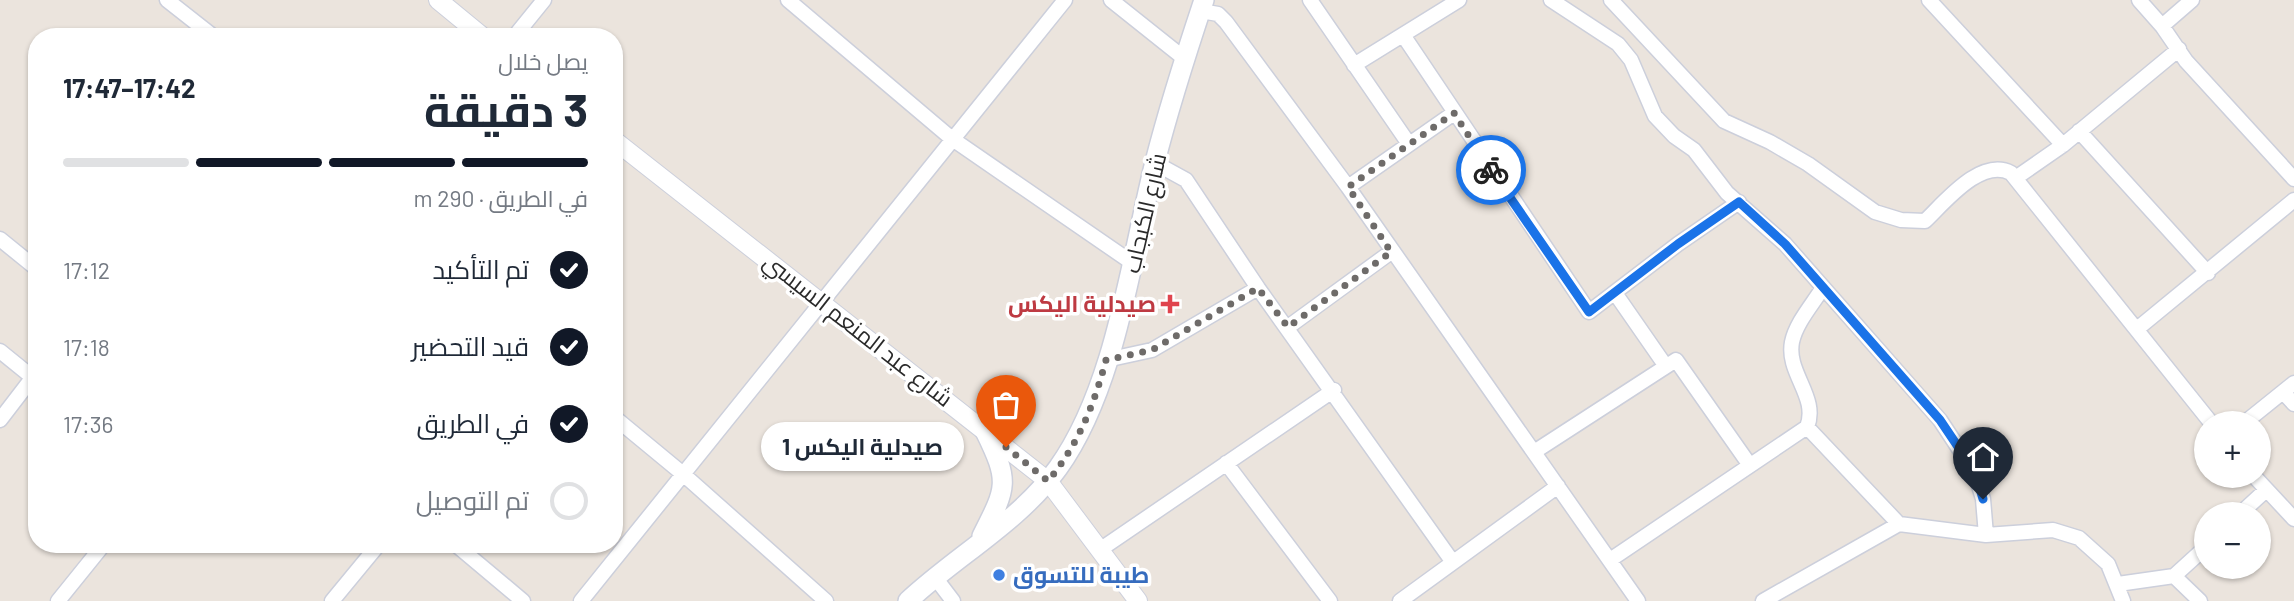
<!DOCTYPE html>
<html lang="ar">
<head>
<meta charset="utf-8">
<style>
  body { margin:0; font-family:Barlow,Cairo,sans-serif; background:#f2f2f3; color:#1f2937; direction:rtl; height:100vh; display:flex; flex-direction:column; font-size:26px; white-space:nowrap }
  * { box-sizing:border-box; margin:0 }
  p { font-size:23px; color:#747a83 }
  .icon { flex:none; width:38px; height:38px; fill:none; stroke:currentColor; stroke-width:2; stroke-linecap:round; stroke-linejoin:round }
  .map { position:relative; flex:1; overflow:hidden; direction:ltr }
  .side { position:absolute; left:28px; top:28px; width:595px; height:525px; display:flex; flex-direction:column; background:#fff; border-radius:28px; box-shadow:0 2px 5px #0004; direction:rtl }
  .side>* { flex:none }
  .fabs { position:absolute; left:2194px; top:411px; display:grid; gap:14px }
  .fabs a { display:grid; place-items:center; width:77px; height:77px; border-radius:50%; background:#fff; box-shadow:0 2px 5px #0004; font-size:35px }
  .pin { position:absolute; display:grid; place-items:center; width:60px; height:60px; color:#fff; margin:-72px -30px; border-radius:50% 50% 50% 0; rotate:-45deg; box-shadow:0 0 7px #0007 }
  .pin .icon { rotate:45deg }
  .courier { position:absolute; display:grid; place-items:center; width:70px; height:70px; margin:-35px; border:5px solid #1a73e8; border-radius:50%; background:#fff; color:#222; box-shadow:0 2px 9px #0007 }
  .bubble { position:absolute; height:49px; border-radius:24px; background:#fff; box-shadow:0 2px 5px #0004; font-size:23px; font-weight:700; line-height:49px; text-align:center; direction:rtl }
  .overview em { font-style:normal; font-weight:700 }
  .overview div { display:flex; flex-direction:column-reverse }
  .overview { display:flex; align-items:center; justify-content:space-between; height:119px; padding:0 35px }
  h1 { font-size:46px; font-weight:700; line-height:52px }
  .bar { display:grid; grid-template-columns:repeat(4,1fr); gap:10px 7px; align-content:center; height:84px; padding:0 35px }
  .bar i { height:9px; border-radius:5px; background:#e0e1e3 }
  .bar .on { background:#111827 }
  .bar p { grid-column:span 4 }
  ol { padding:0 35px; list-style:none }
  li { display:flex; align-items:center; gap:21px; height:77px }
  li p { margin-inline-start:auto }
  li .icon { padding:7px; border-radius:50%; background:#111827; color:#fff; stroke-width:4 }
  li:last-child { color:#747a83 }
  li i { width:38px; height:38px; border:4px solid #e0e1e3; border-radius:50% }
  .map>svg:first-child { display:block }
</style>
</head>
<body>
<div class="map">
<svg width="2294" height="601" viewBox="0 0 2294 601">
  <rect width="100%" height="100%" fill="#ebe4dd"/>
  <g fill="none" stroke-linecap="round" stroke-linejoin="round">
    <g stroke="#cccfdb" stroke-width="17">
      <path id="minor" d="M 167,0 L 214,37
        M 788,0 L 951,138 L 1134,264
        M 1111,0 L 1185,59
        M 1310,0 L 1409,144
        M 1551,0 L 1618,44 L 1631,60 L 1655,116 L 1674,136 L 1694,150 L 1727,193 L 1785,244 L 1940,420 L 1975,473 L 1983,499 L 1986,535
        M 1611,0 L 1724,121 L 1770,142 L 1808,164 L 1875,212 L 1901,220 L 1925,221 C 1945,202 1981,157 2011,173 L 2212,424
        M 1929,0 L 2063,145
        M 2139,0 L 2162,26 L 2186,61 L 2294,179
        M 1201,11 L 1218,14 L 1226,22 L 1348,187 L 1638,601
        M 2162,26 L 2192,0
        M 1403,35 L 1589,312 L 1678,244 L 1739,202
        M 514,37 L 544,0
        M 1354,65 L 1459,0
        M 2079,131 L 2208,273
        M 1155,163 L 1186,180 L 1258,288 L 1452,561
        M 2017,177 L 2063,145 L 2179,49
        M 1348,187 L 1454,113
        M 0,239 L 37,269
        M 1615,293 L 1665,365
        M 1288,327 L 1391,252
        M 2137,329 L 2294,200
        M 0,351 L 37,381
        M 1106,360 L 1152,350 L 1258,288
        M 2283,392 L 2294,404
        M 614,417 L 683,474 L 826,601
        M 0,420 L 33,377
        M 2243,424 L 2294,383
        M 1807,427 L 1899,524
        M 1534,452 L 1676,360 L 1749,464
        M 1226,463 L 1330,601
        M 2254,476 L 2294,519
        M 2240,514 L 2266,490
        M 455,544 L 523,601
        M 1101,549 L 1334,390
        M 1610,560 L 1807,427 C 1819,397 1786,373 1792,342 C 1796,323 1812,305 1822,289
        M 934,576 L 953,601
        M 2174,576 L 2200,601
        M 2118,584 L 2174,576 L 2207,546
        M 58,601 L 104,544
        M 332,601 L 379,544
        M 581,601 L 1065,0
        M 1400,601 L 1558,486
        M 1763,601 L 1899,524 L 1986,535 L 2053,530 L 2079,538 L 2108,564 L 2123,601"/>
    </g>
    <g stroke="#cccfdb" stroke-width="20">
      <path id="tertiary" d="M 438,0 L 483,37
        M 614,140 L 1048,481 L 1138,601"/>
    </g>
    <g stroke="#cccfdb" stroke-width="22">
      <path id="secondary" d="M 982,536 C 1007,487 1010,482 985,431
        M 908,601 C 956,556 1019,522 1058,468 C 1116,387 1131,258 1155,162 C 1169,107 1186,54 1204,0"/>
    </g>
    <use href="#minor" stroke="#fff" stroke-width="14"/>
    <use href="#tertiary" stroke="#fff" stroke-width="18"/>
    <use href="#secondary" stroke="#fff" stroke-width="19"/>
  </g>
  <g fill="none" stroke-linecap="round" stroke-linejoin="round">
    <path stroke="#6e6b69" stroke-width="7" stroke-dasharray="0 12.6" d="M 1006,447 L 1048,481 C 1078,445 1094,405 1106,360 L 1152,350 L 1258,288 L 1288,327 L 1391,252 L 1348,187 L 1454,113 L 1491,170"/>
    <path stroke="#1a73e8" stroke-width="9" d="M 1491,170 L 1589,312 L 1678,244 L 1739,202 L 1785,244 L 1940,420 L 1975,472 L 1983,499"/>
  </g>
  <path fill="#e0444e" stroke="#fff" stroke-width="2.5" d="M1166.5 293.5h7v7h7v7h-7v7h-7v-7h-7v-7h7z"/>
  <circle fill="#3f7fe0" stroke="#fff" stroke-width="2.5" cx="999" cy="575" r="7"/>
  <g text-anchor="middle" stroke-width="7" stroke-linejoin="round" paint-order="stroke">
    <g font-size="23" fill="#2a2a2a" stroke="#fff">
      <text transform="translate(1145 213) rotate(-77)" y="8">شارع الكبجاب</text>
      <text transform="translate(858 330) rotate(38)" y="8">شارع عبد المنعم السيسي</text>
    </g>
    <g font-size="23" font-weight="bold" fill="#be3a42" stroke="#fff" text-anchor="end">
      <text x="1156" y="312">صيدلية اليكس</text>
    </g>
    <g font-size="23" font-weight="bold" fill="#366cbe" stroke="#fff" text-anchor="start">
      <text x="1013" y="583">طيبة للتسوق</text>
    </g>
  </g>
</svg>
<div class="fabs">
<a>+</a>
<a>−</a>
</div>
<div class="pin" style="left:1006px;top:447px;background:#ea580c"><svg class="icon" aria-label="bag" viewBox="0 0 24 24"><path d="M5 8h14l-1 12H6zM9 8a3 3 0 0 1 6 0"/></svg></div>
<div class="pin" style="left:1983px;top:499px;background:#1f2937"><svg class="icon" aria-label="home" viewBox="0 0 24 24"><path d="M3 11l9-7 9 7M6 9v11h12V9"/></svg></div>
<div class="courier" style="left:1491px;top:170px"><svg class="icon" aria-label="bike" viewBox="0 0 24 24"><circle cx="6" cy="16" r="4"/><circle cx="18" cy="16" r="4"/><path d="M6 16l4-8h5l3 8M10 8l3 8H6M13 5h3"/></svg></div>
<div class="bubble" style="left:761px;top:422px;width:203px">صيدلية اليكس 1</div>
<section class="side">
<div class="overview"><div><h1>3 دقيقة</h1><p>يصل خلال</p></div><em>17:42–17:47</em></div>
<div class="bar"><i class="on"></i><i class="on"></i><i class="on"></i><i></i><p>في الطريق · 290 m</p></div>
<ol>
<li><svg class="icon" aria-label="check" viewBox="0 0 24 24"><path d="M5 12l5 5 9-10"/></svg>تم التأكيد<p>17:12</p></li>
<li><svg class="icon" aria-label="check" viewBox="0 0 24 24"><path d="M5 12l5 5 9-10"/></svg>قيد التحضير<p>17:18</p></li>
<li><svg class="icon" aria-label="check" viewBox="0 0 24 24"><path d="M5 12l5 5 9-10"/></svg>في الطريق<p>17:36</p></li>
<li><i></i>تم التوصيل</li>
</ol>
</section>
</div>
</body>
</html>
